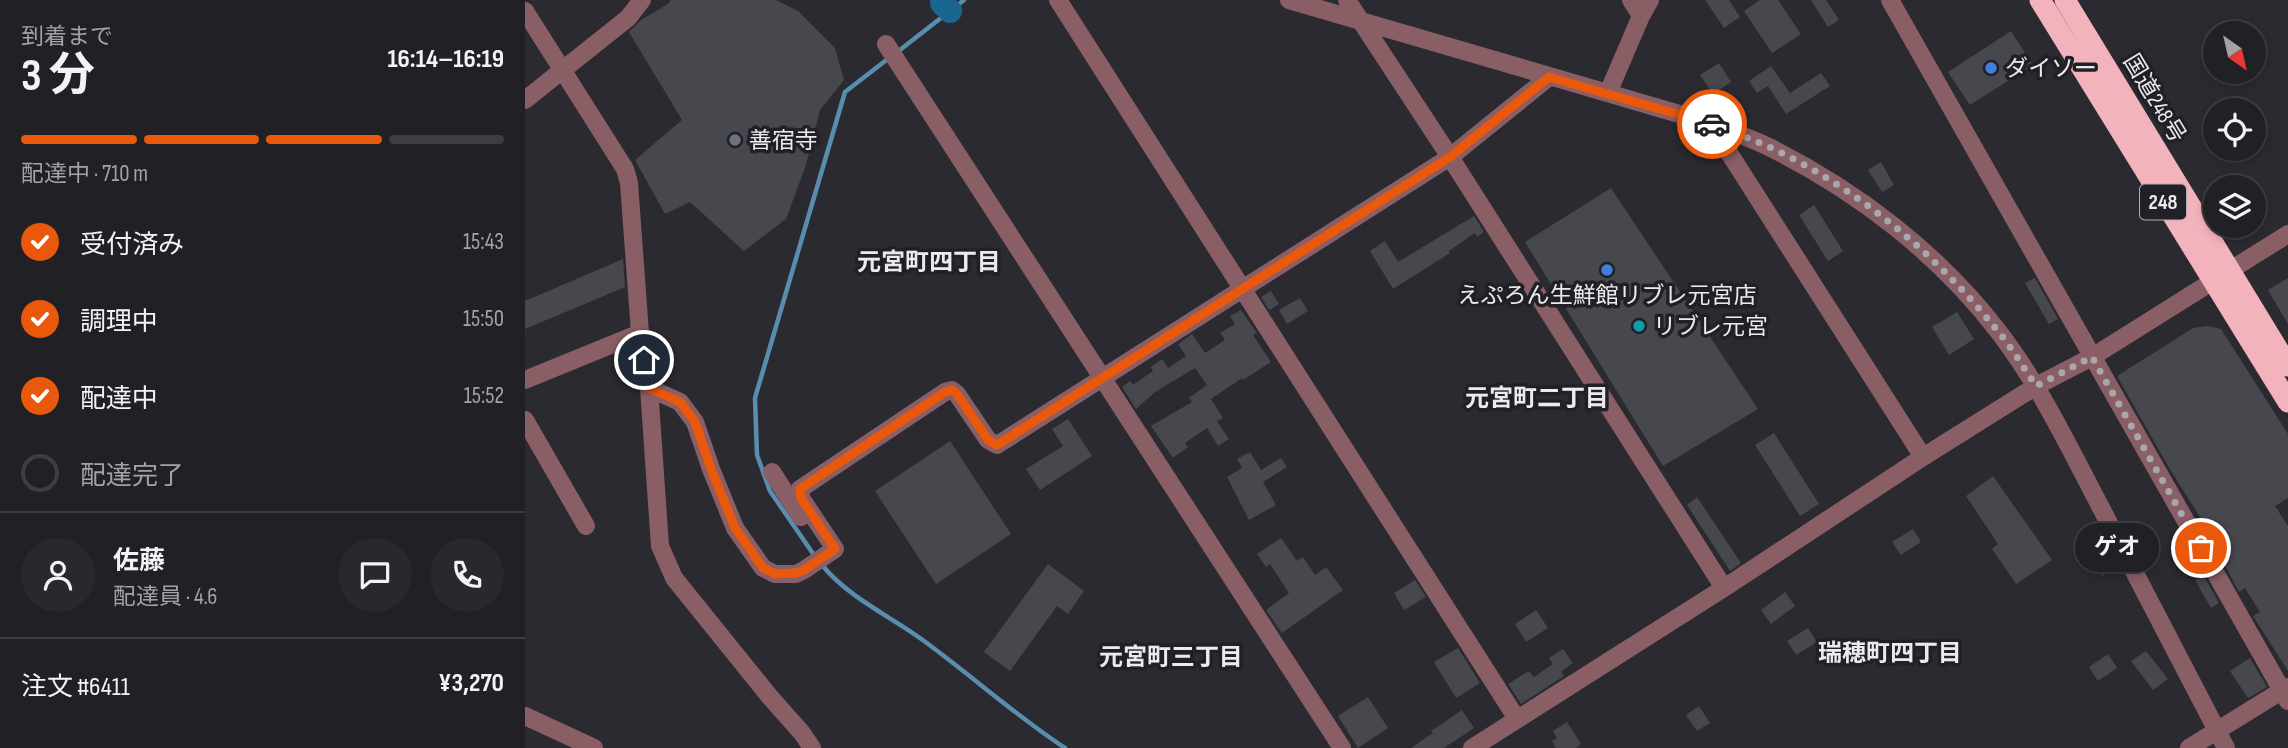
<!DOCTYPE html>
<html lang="ja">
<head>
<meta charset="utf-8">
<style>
  body { margin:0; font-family:"Sofia Sans Condensed","Noto Sans JP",sans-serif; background:#28282d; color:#f1f3f6; height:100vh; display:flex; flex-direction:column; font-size:26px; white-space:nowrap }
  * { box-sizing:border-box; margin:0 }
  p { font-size:23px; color:#a2a3a7 }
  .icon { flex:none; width:38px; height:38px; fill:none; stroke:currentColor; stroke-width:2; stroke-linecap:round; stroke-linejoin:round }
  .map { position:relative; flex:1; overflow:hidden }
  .details { display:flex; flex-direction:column; background:#202025; width:525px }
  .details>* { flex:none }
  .needle { width:46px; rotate:146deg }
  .controls { position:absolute; left:1678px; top:21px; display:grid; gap:14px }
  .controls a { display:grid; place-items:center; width:63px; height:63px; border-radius:50%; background:#202025; box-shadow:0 4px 10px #0003,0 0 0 2px #3d3e42; font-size:35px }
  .pin { position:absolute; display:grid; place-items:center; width:60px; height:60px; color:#fff; margin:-30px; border:4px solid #fff; border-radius:50%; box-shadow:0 2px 7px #0007 }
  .courier { position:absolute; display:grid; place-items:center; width:70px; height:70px; margin:-35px; border:5px solid #ea580c; border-radius:50%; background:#fff; color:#222; box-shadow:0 2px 9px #0007 }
  .bubble { position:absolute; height:49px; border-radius:24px; background:#202025; box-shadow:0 4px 10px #0003,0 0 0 2px #3d3e42; font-size:23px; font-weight:700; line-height:49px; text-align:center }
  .summary em { font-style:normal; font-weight:700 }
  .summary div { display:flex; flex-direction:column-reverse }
  .summary { display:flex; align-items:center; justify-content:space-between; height:119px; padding:0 21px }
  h1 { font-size:46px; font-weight:700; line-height:52px }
  .bar { display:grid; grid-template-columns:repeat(4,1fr); gap:10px 7px; align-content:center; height:84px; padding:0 21px }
  .bar i { height:9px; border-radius:5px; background:#3d3e42 }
  .bar .active { background:#ea580c }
  .bar p { grid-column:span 4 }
  .line { display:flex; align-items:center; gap:18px; padding:0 21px; border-top:2px solid #3d3e42 }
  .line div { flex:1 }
  .round { display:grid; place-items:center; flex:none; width:74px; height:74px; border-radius:37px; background:#28282d }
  ol { padding:0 21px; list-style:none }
  li { display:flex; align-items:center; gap:21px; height:77px }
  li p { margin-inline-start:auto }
  li .icon { padding:7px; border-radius:50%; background:#ea580c; color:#fff; stroke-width:4 }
  li:last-child { color:#a2a3a7 }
  li i { width:38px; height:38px; border:4px solid #3d3e42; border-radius:50% }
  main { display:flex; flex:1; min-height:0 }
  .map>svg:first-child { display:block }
</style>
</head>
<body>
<main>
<section class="details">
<div class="summary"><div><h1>3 分</h1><p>到着まで</p></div><em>16:14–16:19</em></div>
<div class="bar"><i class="active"></i><i class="active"></i><i class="active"></i><i></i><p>配達中 · 710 m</p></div>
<ol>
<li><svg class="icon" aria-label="check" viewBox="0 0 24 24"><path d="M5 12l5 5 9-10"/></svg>受付済み<p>15:43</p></li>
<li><svg class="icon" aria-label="check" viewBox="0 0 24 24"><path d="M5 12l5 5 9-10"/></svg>調理中<p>15:50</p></li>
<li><svg class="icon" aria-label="check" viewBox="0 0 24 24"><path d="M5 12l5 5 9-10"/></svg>配達中<p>15:52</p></li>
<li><i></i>配達完了</li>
</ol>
<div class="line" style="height:126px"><a class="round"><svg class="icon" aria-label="person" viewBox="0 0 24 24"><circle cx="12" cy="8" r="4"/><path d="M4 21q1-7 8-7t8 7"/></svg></a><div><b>佐藤</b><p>配達員 · 4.6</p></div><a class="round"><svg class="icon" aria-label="chat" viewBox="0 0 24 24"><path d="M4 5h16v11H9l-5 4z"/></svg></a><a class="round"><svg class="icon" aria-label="phone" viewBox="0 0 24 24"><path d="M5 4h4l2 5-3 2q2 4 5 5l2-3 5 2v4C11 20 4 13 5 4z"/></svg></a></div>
<div class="line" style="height:91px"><div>注文 #6411</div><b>¥3,270</b></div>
</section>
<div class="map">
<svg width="1763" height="748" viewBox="0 0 1763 748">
  <rect width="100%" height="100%" fill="#2b2a31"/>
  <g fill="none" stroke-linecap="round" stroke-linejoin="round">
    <path stroke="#598dad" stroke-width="4.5" d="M 371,53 L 439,0
      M 291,558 L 245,491 L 232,455 L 230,398 L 320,92 L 364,58
      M 297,565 C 324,598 365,616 399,641 C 447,676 490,715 540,748"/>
    <path stroke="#1b6591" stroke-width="24" d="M 417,3 L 425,11"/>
  </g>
  <path fill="#47474e" d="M 146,0 L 251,0 L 273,11 L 310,48 L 319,80 L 295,110 L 281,165 L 261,219 L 219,251 L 165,202 L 140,214 L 110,160 L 157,120 L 104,32 L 116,20 L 143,4 Z
    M 1180,0 L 1204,0 L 1215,17 L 1199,28 Z
    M 1235,0 L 1253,0 L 1276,34 L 1247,53 L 1219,11 Z
    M 1286,0 L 1301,0 L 1314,20 L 1303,27 Z
    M 1486,31 L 1508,65 L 1445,105 L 1423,72 Z
    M 1194,63 L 1206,82 L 1188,94 L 1175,75 Z
    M 1246,66 L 1265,93 L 1296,73 L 1305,86 L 1261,114 L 1243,86 L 1232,93 L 1224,81 Z
    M 1356,162 L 1369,185 L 1357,192 L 1343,170 Z
    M 1086,188 L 1233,409 L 1138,466 L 1000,242 Z
    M 1289,205 L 1318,251 L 1303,261 L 1274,215 Z
    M 949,216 L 959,232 L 952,237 L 950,233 L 924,251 L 925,253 L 868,289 L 845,251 L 860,241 L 873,262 Z
    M 98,259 L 100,287 L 0,329 L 0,301 Z
    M 1510,278 L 1533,319 L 1524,324 L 1500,283 Z
    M 1763,278 L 1763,324 L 1743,290 Z
    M 746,291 L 754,304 L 744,310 L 736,297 Z
    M 775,298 L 783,311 L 762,324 L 754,310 Z
    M 716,310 L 732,333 L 728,335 L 746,362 L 718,380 L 717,378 L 686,399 L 698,418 L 692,421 L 704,439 L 693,446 L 682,428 L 660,443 L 663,447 L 648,458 L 626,426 L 667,402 L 664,398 L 682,385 L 670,368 L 630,392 L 611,409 L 597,387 L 605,381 L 608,385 L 628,371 L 626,367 L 637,359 L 643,368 L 661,356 L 653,344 L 667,334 L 680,353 L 700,340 L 695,333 L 710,324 L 705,316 Z
    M 1432,312 L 1449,339 L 1424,355 L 1407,327 Z
    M 1682,326 L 1696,329 L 1763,434 L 1763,498 L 1750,506 L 1763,526 L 1763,671 L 1728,616 L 1735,612 L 1720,588 L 1714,592 L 1699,564 L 1703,562 L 1643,466 L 1592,376 L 1668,328 Z
    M 543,419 L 567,456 L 515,490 L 501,469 L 538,446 L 527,429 Z
    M 1249,433 L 1294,504 L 1275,516 L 1230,445 Z
    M 425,441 L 486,534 L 411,584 L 350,491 Z
    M 725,452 L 736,470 L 756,458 L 762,467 L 738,482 L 751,505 L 724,520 L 702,477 L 717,468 L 712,459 Z
    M 1468,476 L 1527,560 L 1491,584 L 1467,549 L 1473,544 L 1441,496 Z
    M 1172,497 L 1216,563 L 1205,571 L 1162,505 Z
    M 1388,529 L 1396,542 L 1376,555 L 1367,542 Z
    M 756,538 L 772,561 L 778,557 L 790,575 L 801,567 L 818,590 L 757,633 L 741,610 L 764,593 L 745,564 L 741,567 L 732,554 Z
    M 1580,543 L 1593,566 L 1577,576 L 1563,553 Z
    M 523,564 L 559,591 L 543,614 L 532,606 L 485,671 L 459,652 Z
    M 1679,576 L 1694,603 L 1686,608 L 1670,580 Z
    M 890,580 L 901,597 L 879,610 L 869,593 Z
    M 1260,592 L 1270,606 L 1246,624 L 1236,610 Z
    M 1011,610 L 1023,628 L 1001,642 L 990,624 Z
    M 1283,628 L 1292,642 L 1271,655 L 1262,641 Z
    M 933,648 L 955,683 L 931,698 L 909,662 Z
    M 1038,649 L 1048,663 L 1036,672 L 1039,676 L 996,704 L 983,684 L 1004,671 L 1009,677 L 1028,664 L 1024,658 Z
    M 1621,651 L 1643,679 L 1628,690 L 1606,661 Z
    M 1583,654 L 1592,668 L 1573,681 L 1564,667 Z
    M 1725,658 L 1742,687 L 1723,698 L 1705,671 Z
    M 843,697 L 863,728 L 833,748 L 813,716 Z
    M 1174,706 L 1185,723 L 1172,731 L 1161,715 Z
    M 937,710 L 949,728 L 919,748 L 886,748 L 908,733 L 906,731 Z
    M 1042,722 L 1056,744 L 1051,748 L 1031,748 L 1027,741 L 1032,738 L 1028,731 Z"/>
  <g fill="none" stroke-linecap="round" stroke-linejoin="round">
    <path stroke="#895f65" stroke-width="18" d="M 533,0 L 992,719
      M 764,0 L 1185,123 C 1205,131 1225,138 1244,147 C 1332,191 1413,253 1473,331 C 1514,384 1543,445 1574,504 C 1616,585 1659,667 1701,748
      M 822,0 L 925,157 L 1199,588
      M 1106,0 L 1116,16
      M 1365,0 L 1763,701
      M 0,11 L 100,169 L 104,183 L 115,333 L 124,388 L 135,546 L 149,578 L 245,697 L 277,733 L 287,748
      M 361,44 L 817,748
      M 1083,93 L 1116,16 L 1125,0
      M 0,100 L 103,18 L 117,0
      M 1185,123 L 1398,457
      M 0,380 L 115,333
      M 124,388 L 155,402 L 170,422 L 186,469 L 210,528 L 238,568 L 250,574 L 271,574 L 279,570 L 310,549 L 276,498 L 275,489 L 420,392 L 427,390 L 432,394 L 463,440 L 472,445 L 925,157 L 1024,77
      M 0,420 L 61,526
      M 247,472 L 276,517
      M 0,716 L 69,748
      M 947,748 L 1199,588 L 1398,457 L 1511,386 L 1567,357 L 1763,234
      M 1664,748 L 1763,687"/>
    <path stroke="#f3b3bc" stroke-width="21" d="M 1515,0 L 1763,402
      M 1540,0 L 1763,366"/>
  </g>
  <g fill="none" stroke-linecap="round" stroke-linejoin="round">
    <path stroke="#a8a7ac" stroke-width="7" stroke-dasharray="0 12.6" d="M 1187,124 C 1205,131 1224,138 1242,146 C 1331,187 1410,253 1471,329 C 1486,346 1498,367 1511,386 L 1567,357 L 1676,548"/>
    <path stroke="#ea580c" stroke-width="9" d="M 119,360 L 124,388 L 155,402 L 170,422 L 186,469 L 210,528 L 238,568 L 250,574 L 271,573 L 279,570 L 310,549 L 276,498 L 275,489 L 420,392 L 427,390 L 432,394 L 463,440 L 472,445 L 925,157 L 1024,77 L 1187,124"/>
  </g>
  <g fill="#3f7fe0" stroke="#212027" stroke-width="2.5">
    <circle cx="1466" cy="68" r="7"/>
    <circle cx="1082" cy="270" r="7"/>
  </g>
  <circle fill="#6b7280" stroke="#212027" stroke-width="2.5" cx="210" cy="140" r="7"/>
  <circle fill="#0f9aa8" stroke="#212027" stroke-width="2.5" cx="1114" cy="326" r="7"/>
  <g text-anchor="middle" stroke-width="7" stroke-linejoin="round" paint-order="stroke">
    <rect fill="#212027" stroke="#aeaeb3" stroke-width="2" x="1615" y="184.5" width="46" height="35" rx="5"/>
    <g font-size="21" font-weight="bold" fill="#ebebef">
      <text x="1638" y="209">248</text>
    </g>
    <g font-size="23" fill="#ebebef" stroke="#212027" text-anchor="start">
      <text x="1480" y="76">ダイソー</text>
      <text x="224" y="148">善宿寺</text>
      <text x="1082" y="303" text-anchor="middle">えぷろん生鮮館リブレ元宮店</text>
      <text x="1128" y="334">リブレ元宮</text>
    </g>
    <g font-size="23" fill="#ebebef" stroke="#212027">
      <text transform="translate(1630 98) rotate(59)" y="8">国道248号</text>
    </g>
    <g font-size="24" font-weight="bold" fill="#ebebef" stroke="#212027">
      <text x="404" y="270">元宮町四丁目</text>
      <text x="1012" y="406">元宮町二丁目</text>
      <text x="1365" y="661">瑞穂町四丁目</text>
      <text x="646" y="665">元宮町三丁目</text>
    </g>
  </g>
</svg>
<div class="controls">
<a><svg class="needle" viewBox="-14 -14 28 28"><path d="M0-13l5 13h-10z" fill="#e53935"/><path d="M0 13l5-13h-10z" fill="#a2a3a7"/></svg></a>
<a><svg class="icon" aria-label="locate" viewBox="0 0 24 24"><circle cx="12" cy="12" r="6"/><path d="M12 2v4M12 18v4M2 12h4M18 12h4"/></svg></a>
<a><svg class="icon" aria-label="layers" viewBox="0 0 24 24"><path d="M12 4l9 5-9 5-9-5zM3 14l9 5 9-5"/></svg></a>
</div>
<div class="pin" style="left:1676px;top:548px;background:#ea580c"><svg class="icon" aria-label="bag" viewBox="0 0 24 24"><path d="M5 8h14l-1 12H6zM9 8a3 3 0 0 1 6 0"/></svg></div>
<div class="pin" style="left:119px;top:360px;background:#1f2937"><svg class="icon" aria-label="home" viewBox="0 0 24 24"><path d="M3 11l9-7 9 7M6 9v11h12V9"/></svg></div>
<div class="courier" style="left:1187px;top:124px"><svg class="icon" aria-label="car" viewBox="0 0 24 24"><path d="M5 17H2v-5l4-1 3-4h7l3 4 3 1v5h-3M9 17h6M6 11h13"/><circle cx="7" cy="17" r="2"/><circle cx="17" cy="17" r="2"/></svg></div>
<div class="bubble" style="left:1550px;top:523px;width:84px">ゲオ</div>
</div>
</main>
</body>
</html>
